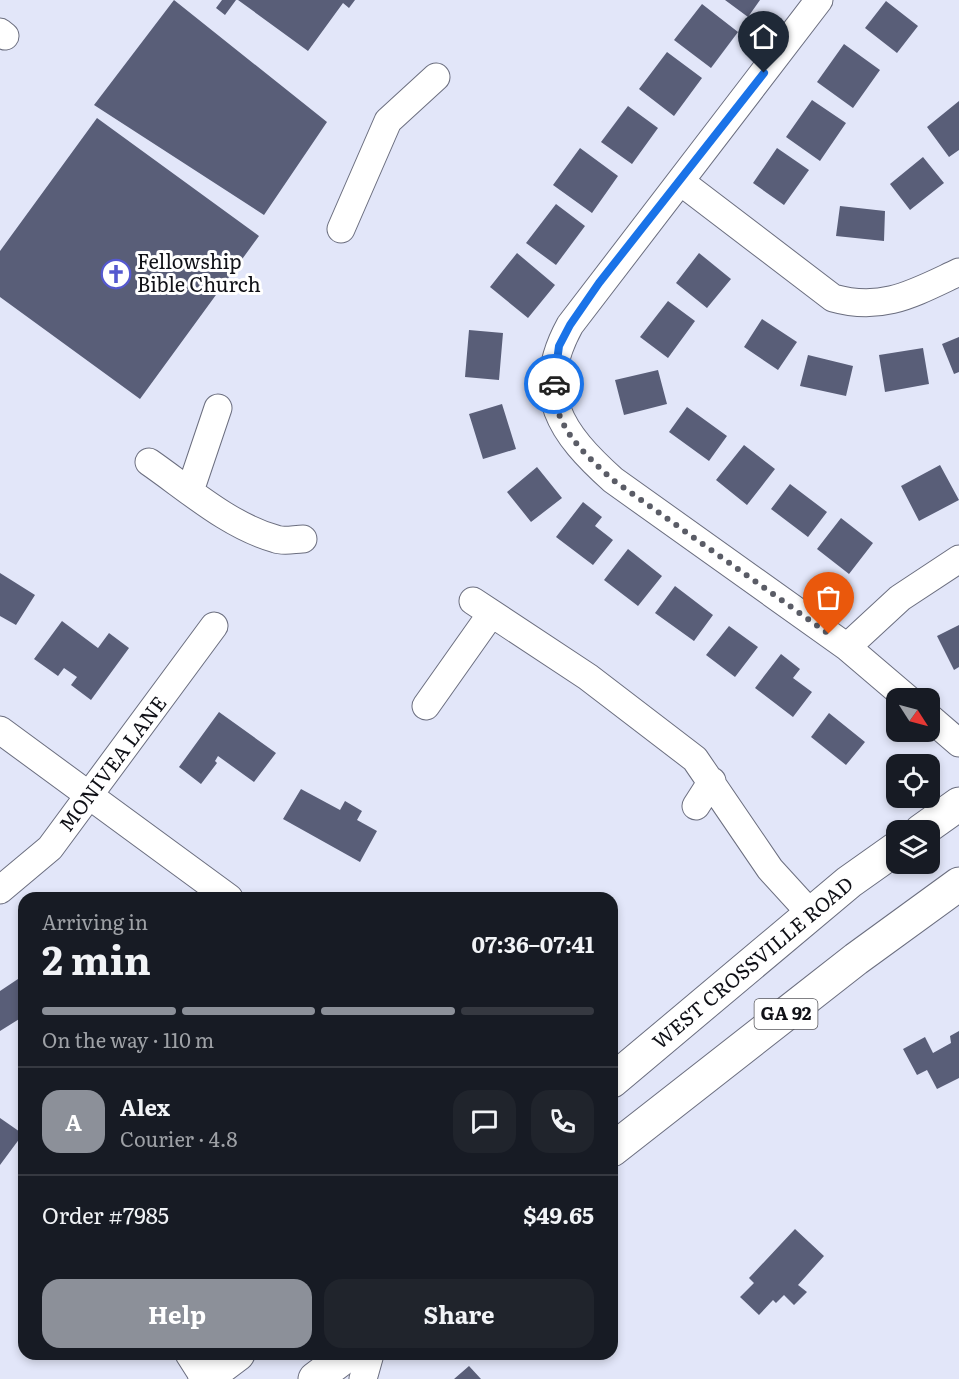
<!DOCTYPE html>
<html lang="en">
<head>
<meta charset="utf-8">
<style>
  body { margin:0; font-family:Literata,serif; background:#20242c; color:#f1f3f6; height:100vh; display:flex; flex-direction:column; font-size:22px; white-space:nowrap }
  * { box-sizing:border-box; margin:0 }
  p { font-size:20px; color:#9ea1a6 }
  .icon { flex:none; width:33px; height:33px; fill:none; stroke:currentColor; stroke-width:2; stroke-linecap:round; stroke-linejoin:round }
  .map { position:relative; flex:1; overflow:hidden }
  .panel { position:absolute; left:18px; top:892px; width:600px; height:468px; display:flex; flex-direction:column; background:#171b24; border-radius:18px; box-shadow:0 3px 9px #0003 }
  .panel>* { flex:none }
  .needle { width:39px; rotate:126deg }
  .buttons { position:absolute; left:886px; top:688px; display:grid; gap:12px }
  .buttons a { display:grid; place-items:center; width:54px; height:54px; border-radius:12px; background:#171b24; box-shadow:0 3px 9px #0003; font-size:30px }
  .pin { position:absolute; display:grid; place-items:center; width:51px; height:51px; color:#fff; margin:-62px -26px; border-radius:50% 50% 50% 0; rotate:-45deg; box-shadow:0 0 6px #0007 }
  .pin .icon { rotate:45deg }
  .courier { position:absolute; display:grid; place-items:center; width:60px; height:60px; margin:-30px; border:4px solid #1a73e8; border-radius:50%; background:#fff; color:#222; box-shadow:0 2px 8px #0007 }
  .summary em { font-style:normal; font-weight:700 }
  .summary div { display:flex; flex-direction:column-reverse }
  .summary { display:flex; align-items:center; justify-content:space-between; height:102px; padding:0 24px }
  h1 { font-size:39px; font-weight:700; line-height:45px }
  .bar { display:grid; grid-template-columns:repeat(4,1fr); gap:9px 6px; align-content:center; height:72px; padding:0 24px }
  .bar i { height:8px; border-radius:4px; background:#363941 }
  .bar .current { background:#8c9099 }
  .bar p { grid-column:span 4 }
  .line { display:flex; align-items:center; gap:15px; padding:0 24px; border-top:2px solid #363941 }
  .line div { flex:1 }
  .round { display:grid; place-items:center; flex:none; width:63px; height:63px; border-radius:18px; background:#20242c }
  .action { display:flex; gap:12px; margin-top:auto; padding:12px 24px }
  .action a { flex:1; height:69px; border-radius:18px; background:#8c9099; color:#fff; font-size:24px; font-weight:700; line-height:69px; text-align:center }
  .action a+a { background:#20242c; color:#f1f3f6 }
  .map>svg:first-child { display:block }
</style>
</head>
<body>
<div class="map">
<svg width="959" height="1379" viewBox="0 0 959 1379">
  <rect width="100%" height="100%" fill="#e2e6f9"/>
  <path fill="#595e78" d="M 174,0 L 327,122 L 264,215 L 94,105 Z
    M 222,0 L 236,0 L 225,15 L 216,8 Z
    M 238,0 L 355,0 L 349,8 L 343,3 L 308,51 Z
    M 725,0 L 760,0 L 748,17 Z
    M 886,1 L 918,26 L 897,53 L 865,28 Z
    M 702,4 L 738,32 L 711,68 L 674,40 Z
    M 844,44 L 880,70 L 853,108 L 817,82 Z
    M 667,52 L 702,78 L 674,116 L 639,89 Z
    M 812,100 L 846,123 L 820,161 L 786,137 Z
    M 959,101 L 959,150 L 949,157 L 927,127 Z
    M 628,106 L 658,128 L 632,164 L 601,142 Z
    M 97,118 L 259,236 L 140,399 L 0,297 L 0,251 Z
    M 580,148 L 618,176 L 592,213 L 553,185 Z
    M 777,148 L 809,170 L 784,205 L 753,183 Z
    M 923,157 L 944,183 L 910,210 L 890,184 Z
    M 556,204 L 585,226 L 556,265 L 526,243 Z
    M 840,206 L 885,211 L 884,241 L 836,236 Z
    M 517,253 L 555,285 L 528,318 L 490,287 Z
    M 699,253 L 731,279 L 707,308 L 676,283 Z
    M 668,301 L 695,321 L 668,358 L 640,337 Z
    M 762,319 L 797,342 L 778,370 L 744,347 Z
    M 469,330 L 503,333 L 499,380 L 465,377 Z
    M 959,337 L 959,372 L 954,374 L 942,344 Z
    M 923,348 L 929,384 L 885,392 L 879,355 Z
    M 808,355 L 853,366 L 846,396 L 800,386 Z
    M 658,370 L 667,404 L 624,415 L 615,380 Z
    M 502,404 L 516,449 L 483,459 L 469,414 Z
    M 687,407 L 727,436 L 709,461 L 669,432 Z
    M 744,445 L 775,469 L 747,505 L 716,480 Z
    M 940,465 L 959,500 L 919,521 L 901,486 Z
    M 537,467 L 562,498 L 531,522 L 507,492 Z
    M 790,484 L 827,512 L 808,537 L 771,509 Z
    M 583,502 L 602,517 L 595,526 L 613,540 L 593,565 L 556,537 Z
    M 841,518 L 873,543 L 849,574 L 817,549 Z
    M 628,549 L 662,576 L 638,606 L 604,580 Z
    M 0,573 L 35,595 L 16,625 L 0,616 Z
    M 675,586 L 713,615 L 694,641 L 655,613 Z
    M 62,621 L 98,648 L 109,633 L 129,648 L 91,700 L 71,685 L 77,677 L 64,668 L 58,676 L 34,659 Z
    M 959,625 L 959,667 L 954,670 L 937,636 Z
    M 729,626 L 758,647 L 735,677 L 706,655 Z
    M 781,654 L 800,669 L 793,678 L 812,692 L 793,717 L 755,688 Z
    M 219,712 L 276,753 L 254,782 L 218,756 L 215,761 L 217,763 L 201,784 L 179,767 Z
    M 829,713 L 865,742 L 846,765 L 811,737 Z
    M 301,789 L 340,810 L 345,801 L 362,811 L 357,820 L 377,831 L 360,862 L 283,819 Z
    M 24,975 L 24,1016 L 0,1031 L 0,991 Z
    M 959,1031 L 959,1078 L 937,1089 L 927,1070 L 917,1075 L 903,1049 L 925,1037 L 933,1053 L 951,1043 L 950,1036 Z
    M 0,1118 L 23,1134 L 0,1165 Z
    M 795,1229 L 824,1256 L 798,1285 L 807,1292 L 794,1305 L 784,1295 L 776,1303 L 773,1300 L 759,1315 L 740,1297 L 754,1283 L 749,1278 Z
    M 469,1366 L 481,1379 L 454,1379 Z"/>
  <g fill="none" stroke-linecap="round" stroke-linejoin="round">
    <g stroke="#6b6e7f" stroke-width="29">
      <path id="minor" d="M 819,0 L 570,325 C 532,394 561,433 613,480 L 847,647 L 908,699
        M 0,32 L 5,36
        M 681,182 L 833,298 C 883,312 914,293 959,272
        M 341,229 L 388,121 L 436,77
        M 149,462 C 188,489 229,526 276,539 C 284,542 295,539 303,539
        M 190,491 L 218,408
        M 473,601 L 588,677 L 695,759 L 770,869 L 812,915
        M 847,647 L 900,598 L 959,559
        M 426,706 L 491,614
        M 930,718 L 959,743
        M 0,730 L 229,898
        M 696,806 L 712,781
        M 0,890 L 50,848 L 214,626
        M 189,1354 L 205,1379
        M 363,1379 L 370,1354"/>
    </g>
    <g stroke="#6b6e7f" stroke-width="35">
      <path id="major" d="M 921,831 L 959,804
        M 612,1081 L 849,882 L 897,848
        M 612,1150 L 856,959 L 959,884
        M 205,1379 L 238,1354
        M 315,1379 L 348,1354"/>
    </g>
    <use href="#minor" stroke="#fff" stroke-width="27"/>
    <use href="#major" stroke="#fff" stroke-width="33"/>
  </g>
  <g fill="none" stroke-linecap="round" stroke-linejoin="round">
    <path stroke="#5a5c66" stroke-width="6" stroke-dasharray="0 10.8" d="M 554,384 C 553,426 583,453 613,480 L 829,634"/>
    <path stroke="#1a73e8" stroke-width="8" d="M 554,384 L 559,346 L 570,325 L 599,283 L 764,73"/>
  </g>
  <defs>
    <g id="church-ring" transform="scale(1.5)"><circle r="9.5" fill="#fff" stroke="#5458cf" stroke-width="1.5"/><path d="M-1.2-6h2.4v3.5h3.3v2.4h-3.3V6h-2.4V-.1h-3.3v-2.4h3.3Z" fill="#5458cf"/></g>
  </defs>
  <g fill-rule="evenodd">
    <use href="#church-ring" x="116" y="274"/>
  </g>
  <g text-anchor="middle" stroke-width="6" stroke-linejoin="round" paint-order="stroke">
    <rect fill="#fff" stroke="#58585d" stroke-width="1.5" x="754.5" y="999" width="63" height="30" rx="4.5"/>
    <g font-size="18" font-weight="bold" fill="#101117">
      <text x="786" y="1020">GA 92</text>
    </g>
    <g font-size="20" fill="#101117" stroke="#fff" text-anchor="start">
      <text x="137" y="269">Fellowship<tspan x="137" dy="23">Bible Church</tspan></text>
    </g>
    <g font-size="20" fill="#101117" stroke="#fff">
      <text transform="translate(113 764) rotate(-53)" y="7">MONIVEA LANE</text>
      <text transform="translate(753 963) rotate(-40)" y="7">WEST CROSSVILLE ROAD</text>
    </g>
  </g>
</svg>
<div class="buttons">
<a><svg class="needle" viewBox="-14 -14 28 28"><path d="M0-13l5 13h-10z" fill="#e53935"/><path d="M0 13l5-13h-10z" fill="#9ea1a6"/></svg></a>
<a><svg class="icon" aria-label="locate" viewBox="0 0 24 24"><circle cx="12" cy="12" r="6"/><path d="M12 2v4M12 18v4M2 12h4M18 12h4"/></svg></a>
<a><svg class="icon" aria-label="layers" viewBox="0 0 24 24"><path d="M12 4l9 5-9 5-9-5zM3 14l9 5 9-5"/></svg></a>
</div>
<div class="pin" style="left:829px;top:634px;background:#ea580c"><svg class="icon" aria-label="bag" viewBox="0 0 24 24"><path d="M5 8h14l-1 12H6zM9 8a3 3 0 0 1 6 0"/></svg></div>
<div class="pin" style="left:764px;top:73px;background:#1f2937"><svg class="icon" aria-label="home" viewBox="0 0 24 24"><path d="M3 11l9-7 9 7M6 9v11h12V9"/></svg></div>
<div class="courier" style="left:554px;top:384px"><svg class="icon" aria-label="car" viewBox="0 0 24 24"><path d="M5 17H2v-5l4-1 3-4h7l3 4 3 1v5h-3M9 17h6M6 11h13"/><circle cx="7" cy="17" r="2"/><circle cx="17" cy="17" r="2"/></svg></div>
<section class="panel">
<div class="summary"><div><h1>2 min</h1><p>Arriving in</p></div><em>07:36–07:41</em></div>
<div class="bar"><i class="current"></i><i class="current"></i><i class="current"></i><i></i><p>On the way · 110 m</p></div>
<div class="line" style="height:108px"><b class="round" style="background:#8c9099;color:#fff">A</b><div><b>Alex</b><p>Courier · 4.8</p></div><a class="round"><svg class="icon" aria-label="chat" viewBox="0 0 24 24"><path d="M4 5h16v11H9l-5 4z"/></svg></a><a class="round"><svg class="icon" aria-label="phone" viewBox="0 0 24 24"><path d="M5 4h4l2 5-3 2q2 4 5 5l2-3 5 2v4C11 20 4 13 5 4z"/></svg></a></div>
<div class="line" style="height:78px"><div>Order #7985</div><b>$49.65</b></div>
<div class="action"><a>Help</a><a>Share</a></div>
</section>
</div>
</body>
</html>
